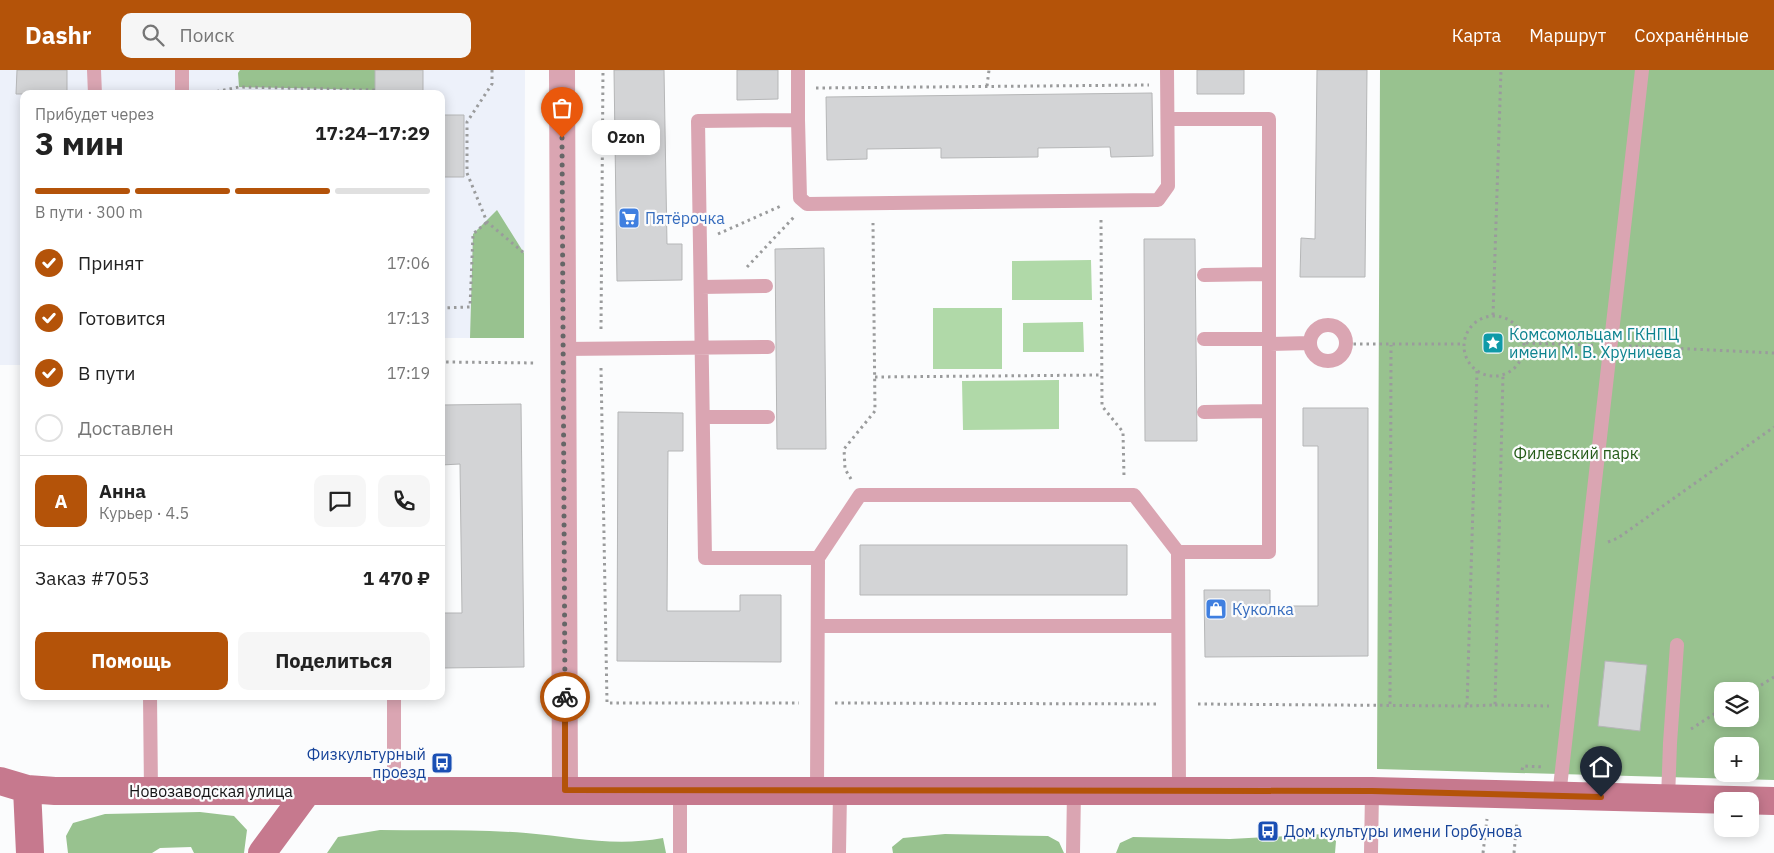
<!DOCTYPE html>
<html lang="ru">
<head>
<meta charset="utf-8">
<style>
  body { margin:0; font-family:"IBM Plex Sans",sans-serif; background:#f6f6f6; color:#222; height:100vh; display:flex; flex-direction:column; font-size:19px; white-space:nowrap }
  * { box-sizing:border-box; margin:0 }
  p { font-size:16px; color:#767676 }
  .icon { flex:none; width:28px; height:28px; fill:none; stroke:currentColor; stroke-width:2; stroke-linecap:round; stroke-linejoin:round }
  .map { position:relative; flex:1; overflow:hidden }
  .side { position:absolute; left:20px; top:20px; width:425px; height:610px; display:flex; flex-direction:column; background:#fff; border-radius:10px; box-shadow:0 2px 12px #0003 }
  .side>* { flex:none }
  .fabs { position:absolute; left:1714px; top:612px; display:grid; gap:10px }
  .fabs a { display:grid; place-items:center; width:45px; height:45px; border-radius:10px; background:#fff; box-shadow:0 2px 12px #0003; font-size:25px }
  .pin { position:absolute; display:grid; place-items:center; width:42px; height:42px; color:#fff; margin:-51px -21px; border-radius:50% 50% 50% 0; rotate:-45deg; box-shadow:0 0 5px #0007 }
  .pin .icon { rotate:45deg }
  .courier { position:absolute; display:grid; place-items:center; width:50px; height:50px; margin:-25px; border:4px solid #b45309; border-radius:50%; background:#fff; color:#222; box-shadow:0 1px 6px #0007 }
  .bubble { position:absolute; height:35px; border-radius:10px; background:#fff; box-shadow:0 2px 12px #0003; font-size:16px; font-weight:800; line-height:35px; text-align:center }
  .overview em { font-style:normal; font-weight:800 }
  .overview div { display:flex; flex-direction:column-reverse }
  .overview { display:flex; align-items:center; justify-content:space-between; height:85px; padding:0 15px }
  h1 { font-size:32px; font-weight:800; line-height:38px }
  .bar { display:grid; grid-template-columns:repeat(4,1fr); gap:8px 5px; align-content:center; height:60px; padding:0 15px }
  .bar i { height:6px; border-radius:4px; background:#e0e0e0 }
  .bar .selected { background:#b45309 }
  .bar p { grid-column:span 4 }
  .line { display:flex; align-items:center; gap:12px; padding:0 15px; border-top:1px solid #e0e0e0 }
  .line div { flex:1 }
  .round { display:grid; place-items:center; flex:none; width:52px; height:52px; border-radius:10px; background:#f6f6f6 }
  ol { padding:0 15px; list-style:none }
  li { display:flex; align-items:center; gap:15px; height:55px }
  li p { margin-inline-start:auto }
  li .icon { padding:5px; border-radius:50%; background:#b45309; color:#fff; stroke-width:4 }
  li:last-child { color:#767676 }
  li i { width:28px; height:28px; border:2px solid #e0e0e0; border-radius:50% }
  .action { display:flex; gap:10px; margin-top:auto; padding:10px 15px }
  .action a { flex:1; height:58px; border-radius:10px; background:#b45309; color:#fff; font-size:20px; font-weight:800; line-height:58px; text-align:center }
  .action a+a { background:#f6f6f6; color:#222 }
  header { display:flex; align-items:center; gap:30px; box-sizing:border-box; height:70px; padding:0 25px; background:#b45309; color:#fff }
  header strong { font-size:24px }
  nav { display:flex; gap:28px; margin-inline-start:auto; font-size:18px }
  .search { width:350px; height:45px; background:#f6f6f6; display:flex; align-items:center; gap:12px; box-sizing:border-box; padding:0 18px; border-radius:10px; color:#767676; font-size:19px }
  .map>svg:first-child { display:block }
</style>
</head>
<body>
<header>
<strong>Dashr</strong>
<div class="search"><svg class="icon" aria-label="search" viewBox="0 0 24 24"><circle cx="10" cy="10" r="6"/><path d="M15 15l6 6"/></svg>Поиск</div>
<nav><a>Карта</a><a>Маршрут</a><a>Сохранённые</a></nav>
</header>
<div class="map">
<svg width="1774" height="783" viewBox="0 0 1774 783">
  <rect width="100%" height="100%" fill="#fbfcfd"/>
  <path fill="#edf1fa" d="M 0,0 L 525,0 L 524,268 L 441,268 L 441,24 L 24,24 L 24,295 L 0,295 Z"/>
  <path fill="#b0d9a8" d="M 1091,190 L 1092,230 L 1012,230 L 1012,191 Z
    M 933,238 L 1002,238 L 1002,299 L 933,299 Z
    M 1083,252 L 1084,282 L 1023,282 L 1023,253 Z
    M 1059,310 L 1059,359 L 963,360 L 962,311 Z"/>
  <path fill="#98c28f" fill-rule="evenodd" d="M 240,0 L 375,0 L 375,20 L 239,17 L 238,3 Z
    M 1380,0 L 1774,0 L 1774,710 L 1377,699 ZM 1722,621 L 1750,621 L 1750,649 L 1722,649 ZM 1722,676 L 1750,676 L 1750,704 L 1722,704 Z
    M 497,140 L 524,183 L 524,268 L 470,268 L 473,164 Z
    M 200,742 L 234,746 L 247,760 L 244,783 L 194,783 L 191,777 L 160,778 L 152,783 L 68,783 L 66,766 L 73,753 L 105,744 Z
    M 380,760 C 428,761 478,759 526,763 C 574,767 614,777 663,768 L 666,783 L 327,783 L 338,767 Z
    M 945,764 L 1048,766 L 1059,772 L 1064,783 L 893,783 L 892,777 L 903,768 Z
    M 1325,764 L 1336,771 L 1335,783 L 1116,783 L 1120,773 L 1133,767 L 1230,769 Z"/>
  <path fill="#d3d4d6" stroke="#b5b6b7" d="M 17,0 L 67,0 L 67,24 L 16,24 Z
    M 375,0 L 423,0 L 423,24 L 375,24 Z
    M 614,0 L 664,0 L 667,174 L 682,174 L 682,210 L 617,211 Z
    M 737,0 L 778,0 L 778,29 L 737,30 Z
    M 1197,0 L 1244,0 L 1244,24 L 1197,24 Z
    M 1317,0 L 1367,0 L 1365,207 L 1300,207 L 1301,168 L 1315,169 Z
    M 1152,23 L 1153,86 L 1111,87 L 1110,77 L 1038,78 L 1038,87 L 941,88 L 941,78 L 867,79 L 867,89 L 827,90 L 826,27 Z
    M 441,45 L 464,45 L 464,107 L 441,107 Z
    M 1144,169 L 1195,169 L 1197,371 L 1145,371 Z
    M 824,178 L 826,379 L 777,379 L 775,179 Z
    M 521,334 L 524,597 L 441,598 L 441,543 L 462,543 L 460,394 L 441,395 L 441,335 Z
    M 1303,338 L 1368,338 L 1368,586 L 1205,587 L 1204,520 L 1270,520 L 1270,536 L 1318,536 L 1318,376 L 1303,376 Z
    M 618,342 L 683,343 L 683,381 L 668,381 L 667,541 L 740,541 L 740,525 L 781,525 L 781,592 L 617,591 Z
    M 860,475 L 1127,475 L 1127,525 L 860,525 Z
    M 1605,591 L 1647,595 L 1640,661 L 1598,656 Z"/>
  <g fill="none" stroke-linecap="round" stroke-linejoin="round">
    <path stroke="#9a9b9c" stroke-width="3" stroke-dasharray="2.5 4" stroke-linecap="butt" d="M 492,0 L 492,14 L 467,52 L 467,103 L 487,152 L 524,183
      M 987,16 L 989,0
      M 816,18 L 1149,15
      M 204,24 L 239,17 L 375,20
      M 1101,150 L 1102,336 L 1123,362 L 1124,407
      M 718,164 L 783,135
      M 747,197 L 794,147
      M 441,238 L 470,237 L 473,164 L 487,152
      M 1493,245 L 1501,0
      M1464 276a30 30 0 1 1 60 0a30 30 0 1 1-60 0Z
      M 601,259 L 603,0
      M 1526,273 L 1593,275
      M 1347,274 L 1463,274
      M 1629,276 L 1774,283
      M 441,296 L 446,292 L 537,293
      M 601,298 L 607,633 L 799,633
      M 1477,301 L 1467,636 L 1495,635 L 1503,305
      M 875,307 L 1102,305
      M 851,409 L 845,399 L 844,379 L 875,341 L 873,153
      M 1608,472 L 1618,468 L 1774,357
      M 1750,622 L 1774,607
      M 835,633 L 1159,634
      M 1198,634 L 1467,636
      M 1390,634 L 1391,275
      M 1495,635 L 1549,636
      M 1691,659 L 1722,639
      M 1522,700 L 1523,696 L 1544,697
      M 1483,783 L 1487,749
      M 1514,783 L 1517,751"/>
    <path stroke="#daa5b2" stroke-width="14" d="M 94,0 L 95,24
      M 798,0 L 798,50 L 698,51 L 705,488 L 818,488 L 817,721
      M 182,24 L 182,0
      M 1168,49 L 1269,49 L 1269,482 L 1178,482 L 1179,721
      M 798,50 L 800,128 L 807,134 L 1158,130 L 1168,116 L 1167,0
      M 1204,205 L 1269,204
      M 701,217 L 766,216
      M1310 273a18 18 0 1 1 36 0a18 18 0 1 1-36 0Z
      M 1204,269 L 1269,269
      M 1269,274 L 1310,273
      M 563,279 L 768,277
      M 1204,342 L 1269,341
      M 703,347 L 768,347
      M 818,488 L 860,425 L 1134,425 L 1178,482
      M 818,556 L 1178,556
      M 150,626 L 151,721
      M 394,721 L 394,626
      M 680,721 L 680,783
      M 1559,726 L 1642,0
      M 1668,729 L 1670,673 L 1677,575
      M 839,783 L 840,722
      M 1073,783 L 1074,721
      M 1371,783 L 1372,721"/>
    <path stroke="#daa5b2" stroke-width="26" d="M 562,0 L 565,720"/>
    <path stroke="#c6798e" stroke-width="28" d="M 0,711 L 27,719 L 55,721 L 1372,721 L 1774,731
      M 27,719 L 30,783
      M 262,783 L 307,722"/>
  </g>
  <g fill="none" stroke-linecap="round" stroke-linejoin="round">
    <path stroke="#666667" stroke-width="5" stroke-dasharray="0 9" d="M 562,68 L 565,627"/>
    <path stroke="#b45309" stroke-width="6" d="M 565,627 L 565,720 L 1372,721 L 1601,727"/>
  </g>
  <defs>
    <g id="supermarket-square" transform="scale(1.125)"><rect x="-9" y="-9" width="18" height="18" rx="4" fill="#3f7fe0" stroke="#fbfcfd"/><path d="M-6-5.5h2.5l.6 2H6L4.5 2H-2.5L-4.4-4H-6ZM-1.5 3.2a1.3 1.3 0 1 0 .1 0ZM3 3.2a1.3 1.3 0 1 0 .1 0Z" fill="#fff"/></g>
    <g id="sight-square" transform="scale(1.125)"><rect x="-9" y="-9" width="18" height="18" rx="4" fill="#0f9aa8" stroke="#fbfcfd"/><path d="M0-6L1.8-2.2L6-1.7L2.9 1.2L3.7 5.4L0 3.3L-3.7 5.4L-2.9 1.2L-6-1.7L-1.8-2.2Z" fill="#fff"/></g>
    <g id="shop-square" transform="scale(1.125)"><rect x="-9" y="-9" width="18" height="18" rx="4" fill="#3f7fe0" stroke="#fbfcfd"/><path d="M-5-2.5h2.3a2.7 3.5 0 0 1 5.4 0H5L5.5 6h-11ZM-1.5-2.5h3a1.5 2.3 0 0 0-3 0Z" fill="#fff"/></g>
    <g id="bus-square" transform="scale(1.125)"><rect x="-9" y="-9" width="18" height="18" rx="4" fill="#1a4fb4" stroke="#fbfcfd"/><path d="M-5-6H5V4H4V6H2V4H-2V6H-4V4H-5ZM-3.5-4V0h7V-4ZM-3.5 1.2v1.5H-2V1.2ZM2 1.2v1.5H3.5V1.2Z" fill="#fff"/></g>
  </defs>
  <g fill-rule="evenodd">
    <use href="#supermarket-square" x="629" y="148"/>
    <use href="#sight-square" x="1493" y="273"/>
    <use href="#shop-square" x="1216" y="539"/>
    <use href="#bus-square" x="442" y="693"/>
    <use href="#bus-square" x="1268" y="761"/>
  </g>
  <g text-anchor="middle" stroke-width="4.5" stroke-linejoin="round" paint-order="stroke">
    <g font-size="16" fill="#366cbe" stroke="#fbfcfd" text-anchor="start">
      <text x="645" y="154">Пятёрочка</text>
      <text x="1232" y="545">Куколка</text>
    </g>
    <g font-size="16" fill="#0d838f" stroke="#fbfcfd" text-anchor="start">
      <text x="1509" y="270">Комсомольцам ГКНПЦ<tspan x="1509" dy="18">имени М. В. Хруничева</tspan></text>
    </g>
    <g font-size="16" fill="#235a17" stroke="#fbfcfd">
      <text x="1576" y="389">Филевский парк</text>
    </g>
    <g font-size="16" fill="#164399" stroke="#fbfcfd" text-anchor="end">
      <text x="426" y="690">Физкультурный<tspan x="426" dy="18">проезд</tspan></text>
      <text x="1284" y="767" text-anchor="start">Дом культуры имени Горбунова</text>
    </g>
    <g font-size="16" fill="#151516" stroke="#fbfcfd">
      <text x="211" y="727">Новозаводская улица</text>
    </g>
  </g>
</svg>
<div class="fabs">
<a><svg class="icon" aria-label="layers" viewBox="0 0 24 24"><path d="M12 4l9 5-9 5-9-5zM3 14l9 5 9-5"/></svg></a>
<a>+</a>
<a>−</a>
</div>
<div class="pin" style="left:562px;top:68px;background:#ea580c"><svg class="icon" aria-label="bag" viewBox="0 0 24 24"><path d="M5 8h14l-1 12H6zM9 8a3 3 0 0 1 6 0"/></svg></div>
<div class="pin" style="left:1601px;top:727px;background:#1f2937"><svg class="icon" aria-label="home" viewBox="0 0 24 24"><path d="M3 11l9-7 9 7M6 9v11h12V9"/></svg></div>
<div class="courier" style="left:565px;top:627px"><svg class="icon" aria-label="bike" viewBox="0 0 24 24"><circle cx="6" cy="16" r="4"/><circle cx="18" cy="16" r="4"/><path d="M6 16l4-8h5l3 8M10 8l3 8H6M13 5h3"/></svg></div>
<div class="bubble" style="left:592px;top:50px;width:68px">Ozon</div>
<section class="side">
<div class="overview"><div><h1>3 мин</h1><p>Прибудет через</p></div><em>17:24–17:29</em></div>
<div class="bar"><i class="selected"></i><i class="selected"></i><i class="selected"></i><i></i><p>В пути · 300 m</p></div>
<ol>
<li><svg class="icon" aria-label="check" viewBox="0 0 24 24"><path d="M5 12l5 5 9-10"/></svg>Принят<p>17:06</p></li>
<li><svg class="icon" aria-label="check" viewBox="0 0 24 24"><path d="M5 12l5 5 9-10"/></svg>Готовится<p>17:13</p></li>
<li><svg class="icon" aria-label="check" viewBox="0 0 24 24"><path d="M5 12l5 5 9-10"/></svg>В пути<p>17:19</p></li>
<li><i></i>Доставлен</li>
</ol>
<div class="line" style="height:90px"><b class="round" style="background:#b45309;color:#fff">А</b><div><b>Анна</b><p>Курьер · 4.5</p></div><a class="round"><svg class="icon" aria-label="chat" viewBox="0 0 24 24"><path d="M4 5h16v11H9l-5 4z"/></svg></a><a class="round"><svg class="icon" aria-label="phone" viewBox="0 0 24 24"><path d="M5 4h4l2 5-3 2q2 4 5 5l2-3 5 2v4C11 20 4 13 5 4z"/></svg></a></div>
<div class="line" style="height:65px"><div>Заказ #7053</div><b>1 470 ₽</b></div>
<div class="action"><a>Помощь</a><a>Поделиться</a></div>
</section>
</div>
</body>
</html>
